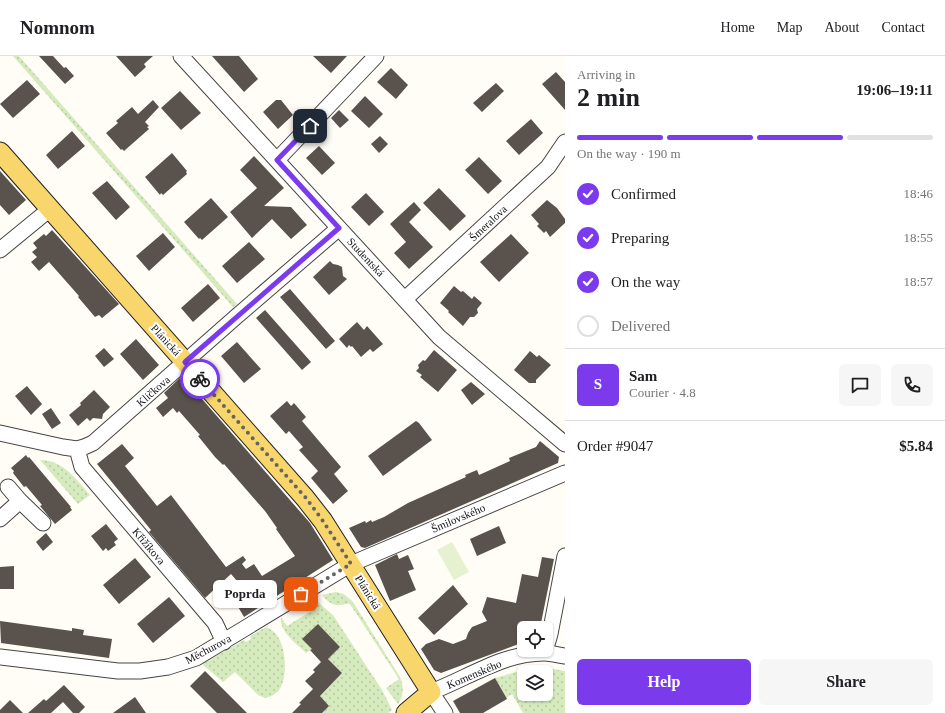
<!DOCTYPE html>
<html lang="en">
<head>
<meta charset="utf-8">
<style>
  body { margin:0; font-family:"Times New Roman",serif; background:#f6f6f6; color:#202124; height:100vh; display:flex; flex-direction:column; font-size:15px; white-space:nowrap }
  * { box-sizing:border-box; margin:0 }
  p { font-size:13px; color:#757577 }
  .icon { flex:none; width:22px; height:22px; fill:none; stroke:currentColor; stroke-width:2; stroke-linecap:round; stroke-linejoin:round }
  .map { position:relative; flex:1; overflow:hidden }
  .side { display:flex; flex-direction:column; background:#fff; width:380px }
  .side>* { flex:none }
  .tools { position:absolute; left:517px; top:565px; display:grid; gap:8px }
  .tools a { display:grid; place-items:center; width:36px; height:36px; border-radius:6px; background:#fff; box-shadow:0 1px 3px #0004; font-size:20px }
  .pin { position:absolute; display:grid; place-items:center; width:34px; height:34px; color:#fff; margin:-17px; border-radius:8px; box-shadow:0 2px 6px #0006 }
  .courier { position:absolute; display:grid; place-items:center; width:40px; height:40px; margin:-20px; border:3px solid #7c3aed; border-radius:50%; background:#fff; color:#222; box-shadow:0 1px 5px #0007 }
  .bubble { position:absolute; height:28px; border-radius:6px; background:#fff; box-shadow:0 1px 3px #0004; font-size:13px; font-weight:700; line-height:28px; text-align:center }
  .summary em { font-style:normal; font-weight:700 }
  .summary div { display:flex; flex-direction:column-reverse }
  .summary { display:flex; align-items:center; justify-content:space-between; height:68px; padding:0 12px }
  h1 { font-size:26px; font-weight:700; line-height:30px }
  .bar { display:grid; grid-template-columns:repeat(4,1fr); gap:6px 4px; align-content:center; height:48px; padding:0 12px }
  .bar i { height:5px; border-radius:3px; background:#e0e0e0 }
  .bar .selected { background:#7c3aed }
  .bar p { grid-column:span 4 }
  .line { display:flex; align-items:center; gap:10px; padding:0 12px; border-top:1px solid #e0e0e0 }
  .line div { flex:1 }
  .round { display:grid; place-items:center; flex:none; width:42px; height:42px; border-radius:6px; background:#f6f6f6 }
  ol { padding:0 12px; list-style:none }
  li { display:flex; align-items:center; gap:12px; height:44px }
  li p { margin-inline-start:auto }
  li .icon { padding:4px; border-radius:50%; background:#7c3aed; color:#fff; stroke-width:4 }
  li:last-child { color:#757577 }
  li i { width:22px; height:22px; border:2px solid #e0e0e0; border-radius:50% }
  .action { display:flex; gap:8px; margin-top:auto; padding:8px 12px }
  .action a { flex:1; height:46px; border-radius:6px; background:#7c3aed; color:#fff; font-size:16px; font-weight:700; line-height:46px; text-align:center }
  .action a+a { background:#f6f6f6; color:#202124 }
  header { display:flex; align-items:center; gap:24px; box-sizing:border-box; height:56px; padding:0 20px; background:#fff; border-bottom:1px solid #e0e0e0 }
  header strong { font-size:19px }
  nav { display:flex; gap:22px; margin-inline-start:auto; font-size:14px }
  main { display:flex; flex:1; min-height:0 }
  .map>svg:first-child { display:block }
</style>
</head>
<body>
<header>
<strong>Nomnom</strong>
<nav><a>Home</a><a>Map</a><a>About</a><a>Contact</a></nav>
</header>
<main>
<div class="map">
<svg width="565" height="657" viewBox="0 0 565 657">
  <defs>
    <pattern id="grass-dots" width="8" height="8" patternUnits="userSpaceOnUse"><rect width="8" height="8" fill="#d5ebbd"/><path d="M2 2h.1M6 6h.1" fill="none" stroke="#b6c8a1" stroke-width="1.8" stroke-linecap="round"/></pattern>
  </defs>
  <rect width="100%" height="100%" fill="#fffdf5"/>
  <path fill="url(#grass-dots)" fill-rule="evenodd" d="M 13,0 L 19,0 L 237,248 L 233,251 Z
    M 40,404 C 62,403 77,424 90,439 L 78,448 Z
    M 336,536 L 344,538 L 353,546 L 400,621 C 404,631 404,639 398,648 L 386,632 L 399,623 L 350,548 C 346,547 344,549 340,549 C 332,550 327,545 322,539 Z
    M 315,542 L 320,548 L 333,559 L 382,634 L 392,654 L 388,657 L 322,657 L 329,650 L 320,640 L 342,617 L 328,603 L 340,591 L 318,569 L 312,593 L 306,597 C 297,588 279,576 281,561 L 287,570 L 316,552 L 310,543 Z
    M 266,571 C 271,573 275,576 278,581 C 286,593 288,622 279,634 C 276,638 270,641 265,642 L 258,639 L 235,616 L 223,626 L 202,608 L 244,584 L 246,586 L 251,583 L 250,580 Z
    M 542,611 L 565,615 L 565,657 L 523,657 L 512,638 L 506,642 L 495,622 L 526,613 ZM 524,616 L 546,616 L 546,638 L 524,638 Z"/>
  <path fill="#e6f2cf" d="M 452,486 L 469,516 L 454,524 L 437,494 Z"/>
  <path fill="#5a524d" d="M 39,0 L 53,0 L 64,12 L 66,11 L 74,20 L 65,28 Z
    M 116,0 L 153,0 L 144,8 L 146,11 L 135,21 Z
    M 212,0 L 239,0 L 258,23 L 244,36 Z
    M 313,0 L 347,0 L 331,17 Z
    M 391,12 L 408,29 L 396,43 L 377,26 Z
    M 556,16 L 565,26 L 565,54 L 542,28 Z
    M 27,24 L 40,38 L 13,62 L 0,48 Z
    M 496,27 L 504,35 L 482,56 L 473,47 Z
    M 180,35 L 201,57 L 181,74 L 161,52 Z
    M 365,40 L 383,58 L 369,72 L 351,55 Z
    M 153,44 L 159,51 L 145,66 L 149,70 L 147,71 L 149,73 L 124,95 L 122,93 L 121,94 L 106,77 L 118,67 L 116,65 L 132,51 L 138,58 Z
    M 276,44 L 281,44 L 293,59 L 278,73 L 263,56 Z
    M 339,54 L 349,64 L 340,72 L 331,62 Z
    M 531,63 L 543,77 L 519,99 L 506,85 Z
    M 72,75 L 85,90 L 58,113 L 46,99 Z
    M 380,80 L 388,88 L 379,97 L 371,88 Z
    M 319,90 L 335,107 L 322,119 L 306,102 Z
    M 172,97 L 187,115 L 186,116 L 187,118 L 163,139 L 161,137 L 160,139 L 145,121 Z
    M 254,100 L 284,132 L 264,150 L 291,151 L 307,169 L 291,183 L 272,163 L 252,182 L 230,156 L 257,132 L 240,114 Z
    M 479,101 L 502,125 L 488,138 L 465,114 Z
    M 0,115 L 26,144 L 9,159 L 0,149 Z
    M 107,125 L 130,151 L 116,164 L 92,137 Z
    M 439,132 L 466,160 L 450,175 L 423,147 Z
    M 366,137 L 384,156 L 369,170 L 351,151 Z
    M 211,142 L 228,161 L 202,184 L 200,182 L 199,183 L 184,166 Z
    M 547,144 L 557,152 L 565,163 L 565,167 L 550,181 L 546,175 L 544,177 L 537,170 L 539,168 L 531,159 Z
    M 414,146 L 421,154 L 409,166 L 433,191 L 409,213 L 394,197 L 406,186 L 390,168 Z
    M 52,174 L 119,248 L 102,262 L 99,259 L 95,261 L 78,241 L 79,240 L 49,206 L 39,215 L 31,206 L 37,201 L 32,196 L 37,192 L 33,187 L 44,178 L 46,180 Z
    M 163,177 L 175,191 L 149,215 L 136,200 Z
    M 511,178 L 529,197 L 499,226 L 480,206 Z
    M 249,186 L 265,203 L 237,227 L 222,210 Z
    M 330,205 L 333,208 L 338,209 L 342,211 L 343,220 L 347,223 L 329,239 L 313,221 Z
    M 208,228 L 220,242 L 193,266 L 181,252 Z
    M 454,230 L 461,236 L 463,235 L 472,243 L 474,240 L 482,247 L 477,253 L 478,257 L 474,261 L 470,261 L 463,270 L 448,256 L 449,255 L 440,247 Z
    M 290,233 L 335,285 L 326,293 L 280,241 Z
    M 265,254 L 311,306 L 302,314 L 256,262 Z
    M 357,266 L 364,274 L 367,270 L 383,288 L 373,296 L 370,293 L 361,301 L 352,290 L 351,291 L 349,289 L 347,292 L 339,283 Z
    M 136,283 L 159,309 L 143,324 L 120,298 Z
    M 237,286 L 261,313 L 244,327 L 221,300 Z
    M 104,292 L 114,303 L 104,311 L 95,300 Z
    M 434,294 L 457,314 L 438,336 L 420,321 L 422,319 L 416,315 L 419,312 L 418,309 L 423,304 L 425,305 Z
    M 530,295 L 537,301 L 539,299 L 551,309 L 536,324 L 536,327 L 529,327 L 514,314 Z
    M 182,320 L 310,467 L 333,504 L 244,561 L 237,549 L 250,540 L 231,518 L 205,542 L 149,476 L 151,474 L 97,408 L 122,388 L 134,402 L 125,410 L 157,450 L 171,439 L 226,511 L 243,500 L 246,504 L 242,508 L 246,513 L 254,508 L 262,520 L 295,500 L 276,473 L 277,472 L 265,455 L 224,408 L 223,409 L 215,401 L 198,380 L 200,379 L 179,355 L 177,357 L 173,352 L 163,361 L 156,352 L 168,342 L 164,337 Z
    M 471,326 L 485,338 L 472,349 L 461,334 Z
    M 27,330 L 42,348 L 31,359 L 15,340 Z
    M 94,334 L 110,351 L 103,358 L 102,363 L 93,362 L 90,365 L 87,362 L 78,370 L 69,359 L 81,349 L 80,347 Z
    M 287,345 L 291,350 L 294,347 L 306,361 L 302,365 L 341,411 L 334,418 L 348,435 L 333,448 L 311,422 L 318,415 L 299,394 L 303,391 L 289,375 L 286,378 L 270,360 Z
    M 51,352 L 61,367 L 52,373 L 42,358 Z
    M 416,365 L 419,367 L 432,384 L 383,420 L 368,400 Z
    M 540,385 L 559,401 L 558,407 L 365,492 L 361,491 L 349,472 L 365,465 L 366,467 L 371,464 L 372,466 L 384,461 L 408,447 L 466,421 L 465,419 L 477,414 L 479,419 L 510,405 L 509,402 L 536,391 Z
    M 26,399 L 28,402 L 29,401 L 71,451 L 70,451 L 72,454 L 55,468 L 40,450 L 42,449 L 26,430 L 24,431 L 13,417 L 14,415 L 11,412 Z
    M 106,468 L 118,483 L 114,486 L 116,489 L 108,495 L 106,492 L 103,495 L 91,480 Z
    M 499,470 L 506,487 L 477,500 L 470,483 Z
    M 46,477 L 53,486 L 43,495 L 36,486 Z
    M 397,498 L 399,503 L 408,499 L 414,513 L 408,515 L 416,534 L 390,545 L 375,509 Z
    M 542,501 L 554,503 L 540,572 L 524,572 L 524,586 L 441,617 L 434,614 L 421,593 L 426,588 L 439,583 L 453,588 L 466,583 L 468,577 L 472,571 L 487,565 L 482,556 L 487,541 L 516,547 L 522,518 L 538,521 Z
    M 135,502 L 151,521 L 119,548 L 103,529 Z
    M 14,510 L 14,533 L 0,533 L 0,511 Z
    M 453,529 L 468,548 L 434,579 L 418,562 Z
    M 169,541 L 185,560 L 153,587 L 137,568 Z
    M 0,565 L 72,575 L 72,572 L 84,574 L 83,579 L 112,583 L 109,602 L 1,587 Z
    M 318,568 L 340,591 L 328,603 L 342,617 L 320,640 L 329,650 L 322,657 L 292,657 L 301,648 L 299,647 L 313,633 L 305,625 L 315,616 L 313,614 L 321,606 L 310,594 L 312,593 L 302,583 Z
    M 205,615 L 247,657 L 217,657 L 190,630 Z
    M 495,622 L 507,643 L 483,657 L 460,657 L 453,645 Z
    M 64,629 L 85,651 L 79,657 L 73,657 L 63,646 L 51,657 L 28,657 L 44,643 L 46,645 Z
    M 135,641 L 146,657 L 113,657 Z
    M 10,644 L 23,657 L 0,657 L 0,654 Z"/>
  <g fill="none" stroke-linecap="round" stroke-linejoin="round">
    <g stroke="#444" stroke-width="17">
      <path id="minor" d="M 181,0 L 439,281 L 565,388
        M 277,104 L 376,0
        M 0,194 L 50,153
        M 405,243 L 548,111 L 565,86
        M 0,377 L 63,391 L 77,393 L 84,391 L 93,387 L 237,260 L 339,172
        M 77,393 L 82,411 L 215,567 L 224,586
        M 8,431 L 20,445 L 43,467
        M 0,463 L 20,445
        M 546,592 L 550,578 L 565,500
        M 0,601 L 118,615 L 140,615 L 168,611 L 196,602 L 351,508 L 565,417
        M 445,657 L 431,636 C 468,622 503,597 544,597 C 551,597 558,599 565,600"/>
    </g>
    <g stroke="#222" stroke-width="21">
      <path id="major" d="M 0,96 L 305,442 L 323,465 L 431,636 L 406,657"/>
    </g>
    <use href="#minor" stroke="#fff" stroke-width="15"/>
    <use href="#major" stroke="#f9d66b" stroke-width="19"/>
  </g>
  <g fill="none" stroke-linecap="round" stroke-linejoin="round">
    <path stroke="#646461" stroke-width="4" stroke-dasharray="0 7.2" d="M 200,323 L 306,442 L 323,465 L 351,508 L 301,538"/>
    <path stroke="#7c3aed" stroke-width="5" d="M 200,323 L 185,306 L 339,172 L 277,104 L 310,70"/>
  </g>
  <g text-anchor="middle" stroke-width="4" stroke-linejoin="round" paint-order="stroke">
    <g font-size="11" fill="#111" stroke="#fff">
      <text transform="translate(488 167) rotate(-43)" y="4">Šmeralova</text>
      <text transform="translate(366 201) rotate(47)" y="4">Studentská</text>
      <text transform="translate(166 284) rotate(48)" y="4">Plánická</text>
      <text transform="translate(153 335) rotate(-41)" y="4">Kličkova</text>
      <text transform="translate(458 462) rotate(-23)" y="4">Šmilovského</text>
      <text transform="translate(149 490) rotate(50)" y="4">Křižíkova</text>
      <text transform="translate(368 536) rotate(58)" y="4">Plánická</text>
      <text transform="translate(208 593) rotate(-28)" y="4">Měchurova</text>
      <text transform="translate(474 618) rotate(-23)" y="4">Komenského</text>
    </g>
  </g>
</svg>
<div class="tools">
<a><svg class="icon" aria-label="locate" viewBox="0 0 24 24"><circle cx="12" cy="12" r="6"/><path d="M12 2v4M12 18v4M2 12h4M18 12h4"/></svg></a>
<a><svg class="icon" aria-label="layers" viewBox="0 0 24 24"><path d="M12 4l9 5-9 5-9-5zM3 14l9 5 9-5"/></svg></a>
</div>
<div class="pin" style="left:301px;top:538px;background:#ea580c"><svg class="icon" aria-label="bag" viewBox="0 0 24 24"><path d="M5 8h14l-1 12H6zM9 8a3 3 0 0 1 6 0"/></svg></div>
<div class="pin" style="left:310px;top:70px;background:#1f2937"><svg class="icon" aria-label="home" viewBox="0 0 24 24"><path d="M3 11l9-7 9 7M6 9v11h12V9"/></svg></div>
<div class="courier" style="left:200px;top:323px"><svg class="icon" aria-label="bike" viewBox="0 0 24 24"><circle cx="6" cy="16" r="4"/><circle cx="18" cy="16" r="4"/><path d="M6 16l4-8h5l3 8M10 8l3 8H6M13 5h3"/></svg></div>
<div class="bubble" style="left:213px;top:524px;width:64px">Poprda</div>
</div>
<section class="side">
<div class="summary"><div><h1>2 min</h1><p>Arriving in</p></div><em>19:06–19:11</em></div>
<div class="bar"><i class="selected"></i><i class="selected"></i><i class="selected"></i><i></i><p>On the way · 190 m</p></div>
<ol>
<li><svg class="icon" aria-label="check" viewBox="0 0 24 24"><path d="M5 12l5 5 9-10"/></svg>Confirmed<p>18:46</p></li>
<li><svg class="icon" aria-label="check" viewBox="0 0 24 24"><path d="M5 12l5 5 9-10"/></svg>Preparing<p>18:55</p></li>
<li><svg class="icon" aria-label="check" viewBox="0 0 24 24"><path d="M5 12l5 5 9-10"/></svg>On the way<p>18:57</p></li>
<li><i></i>Delivered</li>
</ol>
<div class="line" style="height:72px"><b class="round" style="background:#7c3aed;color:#fff">S</b><div><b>Sam</b><p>Courier · 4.8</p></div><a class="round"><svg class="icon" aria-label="chat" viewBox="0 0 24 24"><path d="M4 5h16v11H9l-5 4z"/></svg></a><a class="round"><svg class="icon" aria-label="phone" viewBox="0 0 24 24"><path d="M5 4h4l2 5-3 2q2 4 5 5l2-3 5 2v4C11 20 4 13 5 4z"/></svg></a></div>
<div class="line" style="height:52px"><div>Order #9047</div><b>$5.84</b></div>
<div class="action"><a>Help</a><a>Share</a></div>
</section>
</main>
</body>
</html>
